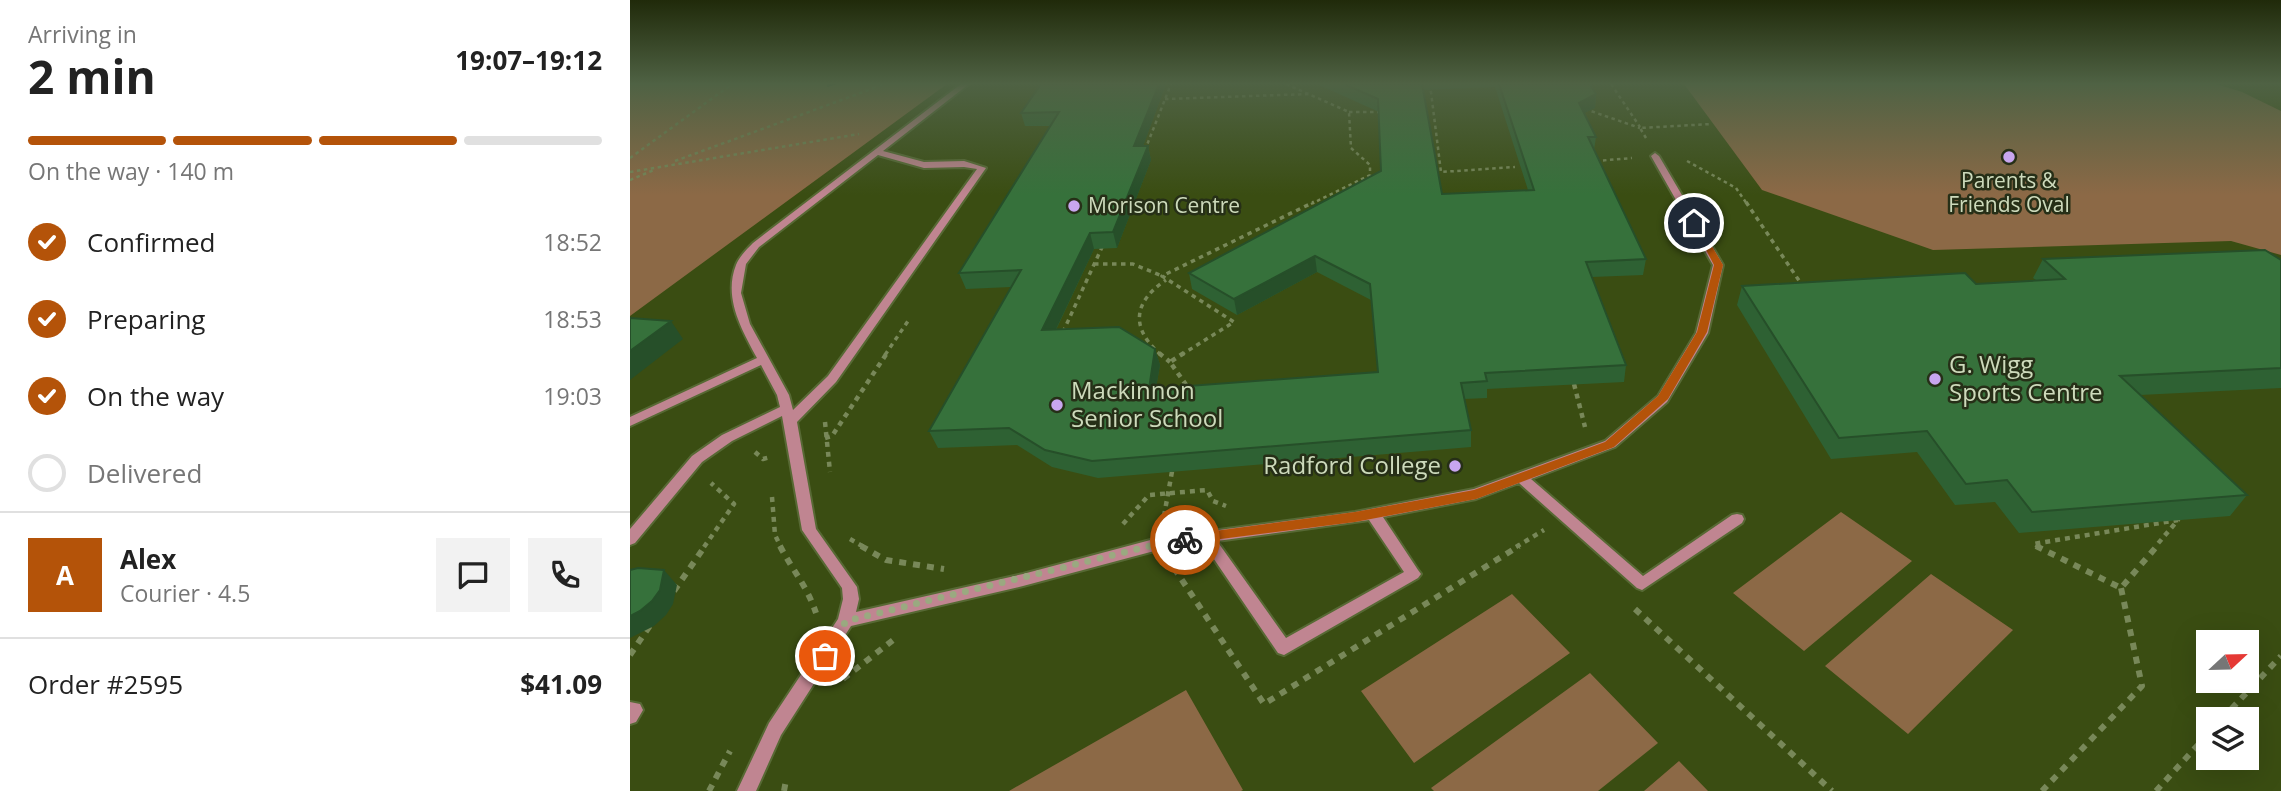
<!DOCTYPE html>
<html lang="en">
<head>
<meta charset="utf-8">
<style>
  body { margin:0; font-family:"Open Sans",sans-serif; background:#f2f2f2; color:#222; height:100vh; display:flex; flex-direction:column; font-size:26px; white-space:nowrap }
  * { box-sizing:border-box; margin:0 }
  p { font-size:23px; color:#767676 }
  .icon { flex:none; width:38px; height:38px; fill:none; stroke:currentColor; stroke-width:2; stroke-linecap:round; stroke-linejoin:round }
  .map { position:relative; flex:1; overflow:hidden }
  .drawer { display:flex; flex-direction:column; background:#fff; width:630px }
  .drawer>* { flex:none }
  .needle { width:46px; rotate:68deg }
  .fabs { position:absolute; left:1566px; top:630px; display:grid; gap:14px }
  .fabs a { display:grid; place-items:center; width:63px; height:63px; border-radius:0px; background:#fff; box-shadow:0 7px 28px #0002; font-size:35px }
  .pin { position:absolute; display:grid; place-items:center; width:60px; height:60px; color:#fff; margin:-30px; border:4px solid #fff; border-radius:50%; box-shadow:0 2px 7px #0007 }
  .courier { position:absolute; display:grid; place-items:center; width:70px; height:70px; margin:-35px; border:5px solid #b45309; border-radius:50%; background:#fff; color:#222; box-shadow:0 2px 9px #0007 }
  .overview em { font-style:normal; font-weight:700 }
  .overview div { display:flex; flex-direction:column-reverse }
  .overview { display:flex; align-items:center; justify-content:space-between; height:119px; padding:0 28px }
  h1 { font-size:46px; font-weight:700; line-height:52px }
  .bar { display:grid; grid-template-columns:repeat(4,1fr); gap:10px 7px; align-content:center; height:84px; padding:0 28px }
  .bar i { height:9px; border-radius:5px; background:#e0e0e0 }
  .bar .current { background:#b45309 }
  .bar p { grid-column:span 4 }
  .line { display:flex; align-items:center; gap:18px; padding:0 28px; border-top:2px solid #e0e0e0 }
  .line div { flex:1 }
  .round { display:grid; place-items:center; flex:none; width:74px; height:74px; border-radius:0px; background:#f2f2f2 }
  ol { padding:0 28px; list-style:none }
  li { display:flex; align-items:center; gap:21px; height:77px }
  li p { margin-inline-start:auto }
  li .icon { padding:7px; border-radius:50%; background:#b45309; color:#fff; stroke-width:4 }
  li:last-child { color:#767676 }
  li i { width:38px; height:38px; border:4px solid #e0e0e0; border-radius:50% }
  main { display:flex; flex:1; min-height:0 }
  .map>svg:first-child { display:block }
</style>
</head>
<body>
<main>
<section class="drawer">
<div class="overview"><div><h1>2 min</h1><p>Arriving in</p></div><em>19:07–19:12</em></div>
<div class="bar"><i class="current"></i><i class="current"></i><i class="current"></i><i></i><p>On the way · 140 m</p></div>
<ol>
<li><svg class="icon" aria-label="check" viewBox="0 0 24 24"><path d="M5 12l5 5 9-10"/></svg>Confirmed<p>18:52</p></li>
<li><svg class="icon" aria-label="check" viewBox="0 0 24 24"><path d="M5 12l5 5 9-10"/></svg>Preparing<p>18:53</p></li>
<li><svg class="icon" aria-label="check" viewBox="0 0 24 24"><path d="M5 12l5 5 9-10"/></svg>On the way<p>19:03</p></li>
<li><i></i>Delivered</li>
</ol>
<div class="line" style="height:126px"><b class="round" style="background:#b45309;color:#fff">A</b><div><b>Alex</b><p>Courier · 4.5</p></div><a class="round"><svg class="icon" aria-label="chat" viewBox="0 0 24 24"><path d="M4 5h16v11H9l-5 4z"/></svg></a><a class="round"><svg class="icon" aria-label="phone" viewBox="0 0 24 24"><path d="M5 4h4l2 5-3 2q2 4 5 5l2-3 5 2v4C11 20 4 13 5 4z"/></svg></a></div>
<div class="line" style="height:91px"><div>Order #2595</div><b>$41.09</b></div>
</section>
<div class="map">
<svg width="1651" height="791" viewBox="0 0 1651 791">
  <rect width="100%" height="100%" fill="#3a4d12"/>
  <path fill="#8c6946" d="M 0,84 L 317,84 L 0,316 Z
    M 1054,84 L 1586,84 L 1612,92 L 1651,111 L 1651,255 L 1601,241 L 1303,250 L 1132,190 Z
    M 1211,512 L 1282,561 L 1174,651 L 1103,593 Z
    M 1301,574 L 1383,630 L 1278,734 L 1195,666 Z
    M 882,594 L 940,653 L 784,763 L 731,691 Z
    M 960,673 L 1028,743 L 968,791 L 804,791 L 801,788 Z
    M 556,690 L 613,790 L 611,791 L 379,791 Z
    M 1049,761 L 1078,791 L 1014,791 Z"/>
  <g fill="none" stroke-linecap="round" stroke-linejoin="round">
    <path fill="#113531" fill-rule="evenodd" d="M 197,84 L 207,84 L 197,87 Z"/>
    <g stroke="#576934" stroke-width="4">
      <path id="minor" d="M 331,84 L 339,84 L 253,151 L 294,162 L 334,161 L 356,168 L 206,382 L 167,422 L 186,529 L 227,587 L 229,599 L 226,612 L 393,574 L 528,538 L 725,512 L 844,489 L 975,441 L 1028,396 L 1066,333 L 1083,265 L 1021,156 L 1025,153 L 1029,156 L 1093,265 L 1078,333 L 1037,402 L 985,447 L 901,479 L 1013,576 L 1102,515 L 1107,514 L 1112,515 L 1114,519 L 1112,523 L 1012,590 L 1007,588 L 889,483 L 846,499 L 753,517 L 788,570 L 791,574 L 788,578 L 654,655 L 648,653 L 573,543 L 528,550 L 393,586 L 221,626 L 151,735 L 126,791 L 107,791 L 139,723 L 208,619 L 213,599 L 212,588 L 172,530 L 152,416 L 102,441 L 72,462 L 5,543 L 0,545 L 0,529 L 62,456 L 92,435 L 150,407 L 147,395 L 131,365 L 0,426 L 0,417 L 127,358 C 112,330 93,298 106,265 C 109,257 117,249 123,243 ZM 248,155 L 294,168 L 334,167 L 347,169 L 198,376 L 163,410 L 159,395 L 120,324 L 111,293 L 116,264 L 129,247 ZM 739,520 L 774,572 L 656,638 L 587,541 Z
        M 0,702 L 10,704 L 13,710 L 6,722 L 0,724 Z"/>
    </g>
    <path stroke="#788859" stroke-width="2.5" stroke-dasharray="3.5 3.5" stroke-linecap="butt" d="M 656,84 L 719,112 L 721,148 L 740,165 L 740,175 L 681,204
      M 800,84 L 811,172 L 885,167
      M 981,84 L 1010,127
      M 535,99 L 679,94
      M 955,109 L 1010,128
      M 719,112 L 752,112
      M 1016,138 L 1010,128 L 1081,124
      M 515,150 L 541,84
      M 0,158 L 102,84
      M 45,161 L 255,84
      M 966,161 L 1002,158
      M 1057,161 L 1106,188 L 1117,204
      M 0,172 L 229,134
      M 0,180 L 24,170"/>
    <path stroke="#788859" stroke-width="3.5" stroke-dasharray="4.5 4.5" stroke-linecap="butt" d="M 1116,202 L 1172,285
      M 464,264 L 503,264 L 532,276
      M 433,332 L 473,245
      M 255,355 L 278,321
      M 531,355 C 500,328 503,302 536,280
      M 551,355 L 604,322 L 532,276 L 684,202"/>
    <path stroke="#788859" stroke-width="4.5" stroke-dasharray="5 5" stroke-linecap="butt" d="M 529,353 L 540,362
      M 554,353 L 540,362 L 559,389
      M 944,384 L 955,427
      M 195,422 L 200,472
      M 195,438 L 202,436 L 257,353
      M 125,452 L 133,459 L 141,457
      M 142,497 L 145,535 L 151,547
      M 534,516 L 543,466
      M 493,524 L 519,495 L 577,490 L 583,501 L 596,506
      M 220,539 L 234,547
      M 74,547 L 104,504 L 81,483
      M 886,547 L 914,530
      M 1410,547 L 1403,544 L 1548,520 L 1525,547"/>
    <path stroke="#788859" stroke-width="6" stroke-dasharray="7 7" stroke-linecap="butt" d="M 150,546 C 163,571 177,586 186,613
      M 231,546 L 256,560 L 314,569
      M 1406,546 L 1491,588 L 1527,546
      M 544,568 L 634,704 L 889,546
      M 44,591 L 75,546
      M 1005,609 L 1202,791
      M 0,655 L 21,624
      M 213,679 L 267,637
      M 1592,719 L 1651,656
      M 79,791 L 100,751
      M 154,791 L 156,780
      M 1412,791 L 1512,686 L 1491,588
      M 1526,791 L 1578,734"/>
    <use href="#minor" fill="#c08591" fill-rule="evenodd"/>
  </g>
  <path fill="#2e6133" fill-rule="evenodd" d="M 536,84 L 513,146 L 518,146 L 521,160 L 487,248 L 464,249 L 426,330 L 525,349 L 530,365 L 526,388 L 748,372 L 741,300 L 687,272 L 607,315 L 562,289 L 559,273 L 751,171 L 749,112 L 687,84 L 960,84 L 966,94 L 965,108 L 954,113 L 966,137 L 964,150 L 1016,259 L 1013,275 L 962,277 L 996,365 L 994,382 L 857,389 L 857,398 L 834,399 L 841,430 L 841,447 L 468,478 L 422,467 L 387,445 L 308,448 L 299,431 L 381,287 L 336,289 L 329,273 L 421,126 L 395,126 L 391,113 ZM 865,87 L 898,190 L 812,194 L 793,90 Z
    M 1413,259 L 1651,260 L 1651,388 L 1510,395 L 1617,495 L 1600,516 L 1389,533 L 1365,502 L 1325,505 L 1287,452 L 1201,459 L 1107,305 L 1112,286 L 1346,284 L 1406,280 L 1403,278 Z"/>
  <path fill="#264f29" d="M 529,84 L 536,84 L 508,160 L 504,146 Z
    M 966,94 L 965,108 L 948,116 L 949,103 Z
    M 518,146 L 521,160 L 487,248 L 483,232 Z
    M 460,233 L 464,249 L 418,346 L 412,330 Z
    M 685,256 L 687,272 L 607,315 L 604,299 Z
    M 41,321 L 53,339 L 0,380 L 0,351 Z
    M 525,349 L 530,365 L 523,406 L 519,389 Z
    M 34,570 L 47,585 L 43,604 L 36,615 L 24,626 L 0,638 L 0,616 Z"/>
  <path fill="#36713b" stroke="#264f29" stroke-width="2" d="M 411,84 L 529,84 L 504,146 L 518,146 L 483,232 L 460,233 L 412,330 L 489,327 L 525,349 L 519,389 L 748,372 L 740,284 L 685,256 L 604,299 L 559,273 L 751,171 L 748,99 L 714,84 L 792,84 L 812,194 L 904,190 L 869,84 L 960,84 L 966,94 L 949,103 L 966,137 L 958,137 L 1016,259 L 956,262 L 996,365 L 855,373 L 857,381 L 831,383 L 841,430 L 462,461 L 415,450 L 379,428 L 299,431 L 391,270 L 329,273 L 429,112 L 391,113 Z
    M 1635,250 L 1651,260 L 1651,368 L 1490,376 L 1617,495 L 1402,512 L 1377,480 L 1336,484 L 1297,431 L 1209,438 L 1112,286 L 1335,273 L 1346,284 L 1435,279 L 1413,259 Z
    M 0,318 L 41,321 L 0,351 Z
    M 8,568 L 34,570 L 30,590 L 22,601 L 10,611 L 0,616 L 0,570 Z"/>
  <linearGradient id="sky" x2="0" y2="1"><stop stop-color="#202a0a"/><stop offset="0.43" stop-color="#4f6244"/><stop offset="1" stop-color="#4f6244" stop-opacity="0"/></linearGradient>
  <rect width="1651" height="195" fill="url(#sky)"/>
  <path fill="#b45309" d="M 1061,221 L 1067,221 L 1093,265 L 1077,332 L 1038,399 L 984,447 L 846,499 L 725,522 L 551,544 L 551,536 L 555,535 L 725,512 L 844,490 L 975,442 L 1028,396 L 1067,332 L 1084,265 Z"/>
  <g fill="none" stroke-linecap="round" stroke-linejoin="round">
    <path stroke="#9aa980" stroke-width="7" stroke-dasharray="0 12.6" d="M 195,656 L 216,621 L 528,544 L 555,540"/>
  </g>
  <g fill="#c8a6ef" stroke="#262f17" stroke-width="2.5">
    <circle cx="1379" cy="157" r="7"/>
    <circle cx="444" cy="206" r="7"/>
    <circle cx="1305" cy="379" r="7"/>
    <circle cx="427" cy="405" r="7"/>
    <circle cx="825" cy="466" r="7"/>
  </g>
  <g text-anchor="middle" stroke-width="5" stroke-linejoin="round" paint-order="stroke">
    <g font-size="21" fill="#cddabb" stroke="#262f17">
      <text x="1379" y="188">Parents &amp;<tspan x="1379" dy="24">Friends Oval</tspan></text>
      <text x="458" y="213" text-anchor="start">Morison Centre</text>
    </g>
    <g font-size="24" fill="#cddabb" stroke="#262f17" text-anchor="start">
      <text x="1319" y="373">G. Wigg<tspan x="1319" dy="28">Sports Centre</tspan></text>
      <text x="441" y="399">Mackinnon<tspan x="441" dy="28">Senior School</tspan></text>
      <text x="811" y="474" text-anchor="end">Radford College</text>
    </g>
  </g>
</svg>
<div class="fabs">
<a><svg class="needle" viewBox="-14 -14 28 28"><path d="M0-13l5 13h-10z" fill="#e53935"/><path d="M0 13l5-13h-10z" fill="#767676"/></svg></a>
<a><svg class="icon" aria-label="layers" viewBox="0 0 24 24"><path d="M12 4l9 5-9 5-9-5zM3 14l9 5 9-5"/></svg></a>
</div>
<div class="pin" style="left:195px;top:656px;background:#ea580c"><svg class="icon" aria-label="bag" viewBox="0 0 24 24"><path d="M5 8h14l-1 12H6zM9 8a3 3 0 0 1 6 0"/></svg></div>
<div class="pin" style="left:1064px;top:223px;background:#1f2937"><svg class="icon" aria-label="home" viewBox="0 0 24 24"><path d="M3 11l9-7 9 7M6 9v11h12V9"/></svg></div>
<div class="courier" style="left:555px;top:540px"><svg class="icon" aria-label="bike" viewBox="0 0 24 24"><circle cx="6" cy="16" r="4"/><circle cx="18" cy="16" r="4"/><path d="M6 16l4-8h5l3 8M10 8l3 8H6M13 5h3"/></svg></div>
</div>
</main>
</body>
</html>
